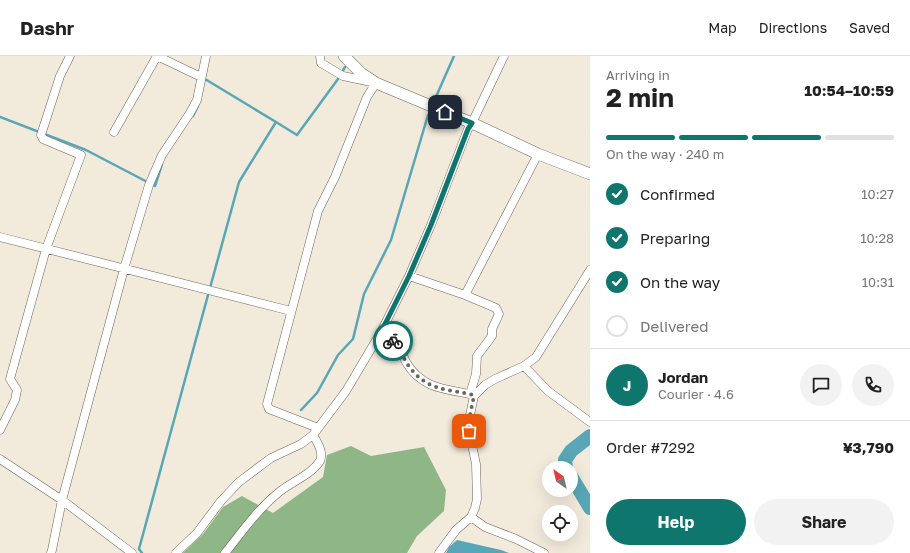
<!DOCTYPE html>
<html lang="en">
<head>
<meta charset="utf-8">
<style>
  body { margin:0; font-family:"Golos Text",sans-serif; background:#f2f2f2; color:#222; height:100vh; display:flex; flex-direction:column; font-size:15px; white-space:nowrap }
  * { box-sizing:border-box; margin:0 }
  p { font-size:13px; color:#767676 }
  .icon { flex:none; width:22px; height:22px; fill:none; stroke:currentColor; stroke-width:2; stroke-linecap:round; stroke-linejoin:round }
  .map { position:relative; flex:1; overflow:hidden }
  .side { display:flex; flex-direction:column; background:#fff; width:320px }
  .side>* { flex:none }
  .needle { width:26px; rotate:326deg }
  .controls { position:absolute; left:542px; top:405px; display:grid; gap:8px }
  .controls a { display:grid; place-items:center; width:36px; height:36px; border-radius:50%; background:#fff; box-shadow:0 4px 16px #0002; font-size:20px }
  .pin { position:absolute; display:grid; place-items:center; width:34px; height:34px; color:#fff; margin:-17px; border-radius:8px; box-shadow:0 2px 6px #0006 }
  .courier { position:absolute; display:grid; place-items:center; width:40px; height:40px; margin:-20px; border:3px solid #0f766e; border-radius:50%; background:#fff; color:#222; box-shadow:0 1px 5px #0007 }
  .summary em { font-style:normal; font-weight:700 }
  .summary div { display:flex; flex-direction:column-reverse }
  .summary { display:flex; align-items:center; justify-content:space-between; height:68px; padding:0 16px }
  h1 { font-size:26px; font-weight:700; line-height:30px }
  .bar { display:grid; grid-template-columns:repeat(4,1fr); gap:6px 4px; align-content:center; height:48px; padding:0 16px }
  .bar i { height:5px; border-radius:3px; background:#e0e0e0 }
  .bar .on { background:#0f766e }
  .bar p { grid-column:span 4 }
  .line { display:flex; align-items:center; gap:10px; padding:0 16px; border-top:1px solid #e0e0e0 }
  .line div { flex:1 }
  .round { display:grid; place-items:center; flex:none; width:42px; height:42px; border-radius:21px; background:#f2f2f2 }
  ol { padding:0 16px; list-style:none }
  li { display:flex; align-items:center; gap:12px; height:44px }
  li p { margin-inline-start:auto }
  li .icon { padding:4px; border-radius:50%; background:#0f766e; color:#fff; stroke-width:4 }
  li:last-child { color:#767676 }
  li i { width:22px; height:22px; border:2px solid #e0e0e0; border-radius:50% }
  .cta { display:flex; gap:8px; margin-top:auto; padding:8px 16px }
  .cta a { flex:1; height:46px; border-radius:24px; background:#0f766e; color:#fff; font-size:16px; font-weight:700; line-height:46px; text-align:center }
  .cta a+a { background:#f2f2f2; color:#222 }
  header { display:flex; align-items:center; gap:24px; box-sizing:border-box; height:56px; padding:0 20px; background:#fff; border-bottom:1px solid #e0e0e0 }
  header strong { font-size:19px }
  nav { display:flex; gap:22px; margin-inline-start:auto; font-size:14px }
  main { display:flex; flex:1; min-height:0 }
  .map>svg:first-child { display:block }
</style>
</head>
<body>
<header>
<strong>Dashr</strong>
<nav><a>Map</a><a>Directions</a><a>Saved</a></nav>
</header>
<main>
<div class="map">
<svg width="590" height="497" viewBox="0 0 590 497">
  <rect width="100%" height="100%" fill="#f2eadb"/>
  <path fill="#8fb687" d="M 351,390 L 371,400 L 424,391 L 446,434 L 444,455 L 417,480 L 407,497 L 183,497 L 203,478 L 223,451 L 242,440 L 273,457 L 323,421 L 327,399 Z"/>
  <path fill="#59a6b6" d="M 457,484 L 501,494 L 509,497 L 446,497 L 449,491 Z"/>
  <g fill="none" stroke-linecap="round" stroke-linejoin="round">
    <path stroke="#59a6b6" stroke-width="2.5" d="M 205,24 L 205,23 L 276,66
      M 435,43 L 454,0
      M 193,60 L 198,50
      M 0,61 L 86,94 L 155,130 L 162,108
      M 210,232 L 239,126 L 276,66 L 297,79 L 338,23 L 345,11
      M 301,354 L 317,337 L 338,299 L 353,283 L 364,238 L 391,184 L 428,59
      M 142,497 L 139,493 L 208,239"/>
    <path stroke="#59a6b6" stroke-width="14" d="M 566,412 L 565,404 L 571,395 L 590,380
      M 571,420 L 590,452"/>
    <g stroke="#6d6559" stroke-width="9">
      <path id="minor" d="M 157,0 L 201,21
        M 114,76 L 157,0
        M 0,181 L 291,255
        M 409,220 L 465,239 L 496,252 L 499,258 L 492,273 L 492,280 L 477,300 L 476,318 L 470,338 L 474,340
        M 465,239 L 538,98
        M 381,276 C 388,281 395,285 400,292 C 402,297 404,302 406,306 C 421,332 444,333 470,338
        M 524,310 L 548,335 L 590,366
        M 318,372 L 269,353 L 267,348 L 318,155 L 335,121 L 367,41 L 376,27 L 343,20 L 321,7 L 320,0
        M 0,374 L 15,344 L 17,334 L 10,323 L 46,193 L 81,99 L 43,83 L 41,79 L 60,20 L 70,0
        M 0,403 L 62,444 L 132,497
        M 471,461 L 485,471 L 516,483 L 544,497
        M 51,497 L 52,494 L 62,444 L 124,213 L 149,129 L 162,99 L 190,57 L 197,44 L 206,0
        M 176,497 L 197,477 L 221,445 L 239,426 L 271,402 L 301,388 L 313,379 L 346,335 L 381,276 L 409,220 L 431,169 L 468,73 L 472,67 L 504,0
        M 225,497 C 242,476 257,454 278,437 C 291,426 311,419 320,405 C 324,396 317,386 313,379
        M 439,497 L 456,474 L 471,461 L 475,452 L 477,443 L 476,408 L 469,375 L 470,359 L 474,340 L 485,329 L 495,323 L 524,310 L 536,301 L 590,214"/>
    </g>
    <g stroke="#6d6559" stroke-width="12">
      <path id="secondary" d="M 344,0 L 361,17 L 376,27 L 472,67 L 538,98 L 590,118"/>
    </g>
    <use href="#minor" stroke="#fff" stroke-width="8"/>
    <use href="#secondary" stroke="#fff" stroke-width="11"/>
  </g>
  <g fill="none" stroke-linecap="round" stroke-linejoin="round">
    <path stroke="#6a655c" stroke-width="4" stroke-dasharray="0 7.2" d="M 393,285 C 401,291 402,301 408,309 C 425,333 443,333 470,338 L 474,340 L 470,359 L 469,375"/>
    <path stroke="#0f766e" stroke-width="5" d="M 393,285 L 381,276 L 409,220 L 431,169 L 468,73 L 472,67 L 445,56"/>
  </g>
</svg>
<div class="controls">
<a><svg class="needle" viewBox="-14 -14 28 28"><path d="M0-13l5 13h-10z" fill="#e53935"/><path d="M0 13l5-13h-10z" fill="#767676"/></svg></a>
<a><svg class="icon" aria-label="locate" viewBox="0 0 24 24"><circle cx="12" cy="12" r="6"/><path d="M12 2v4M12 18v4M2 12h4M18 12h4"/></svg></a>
</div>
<div class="pin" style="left:469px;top:375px;background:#ea580c"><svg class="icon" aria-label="bag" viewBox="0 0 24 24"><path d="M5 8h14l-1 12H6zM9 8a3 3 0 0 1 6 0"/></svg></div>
<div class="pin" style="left:445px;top:56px;background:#1f2937"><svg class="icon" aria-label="home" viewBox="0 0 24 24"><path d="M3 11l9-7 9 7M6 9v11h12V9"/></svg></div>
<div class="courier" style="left:393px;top:285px"><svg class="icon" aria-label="bike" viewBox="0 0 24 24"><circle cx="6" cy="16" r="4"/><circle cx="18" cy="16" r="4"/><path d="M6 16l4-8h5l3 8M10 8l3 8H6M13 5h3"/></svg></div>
</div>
<section class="side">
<div class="summary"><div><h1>2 min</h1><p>Arriving in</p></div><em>10:54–10:59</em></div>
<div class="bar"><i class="on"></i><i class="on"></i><i class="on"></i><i></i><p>On the way · 240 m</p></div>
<ol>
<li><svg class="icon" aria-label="check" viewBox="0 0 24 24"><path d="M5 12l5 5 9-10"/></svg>Confirmed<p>10:27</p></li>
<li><svg class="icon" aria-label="check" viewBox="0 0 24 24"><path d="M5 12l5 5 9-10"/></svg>Preparing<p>10:28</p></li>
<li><svg class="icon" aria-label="check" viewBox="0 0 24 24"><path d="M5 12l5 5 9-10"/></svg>On the way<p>10:31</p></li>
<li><i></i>Delivered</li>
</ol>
<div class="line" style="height:72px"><b class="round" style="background:#0f766e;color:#fff">J</b><div><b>Jordan</b><p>Courier · 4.6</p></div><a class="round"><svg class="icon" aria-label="chat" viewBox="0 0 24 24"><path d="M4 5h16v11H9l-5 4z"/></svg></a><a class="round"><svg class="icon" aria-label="phone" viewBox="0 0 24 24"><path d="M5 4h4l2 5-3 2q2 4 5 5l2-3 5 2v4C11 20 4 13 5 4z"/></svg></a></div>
<div class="line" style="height:52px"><div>Order #7292</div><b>¥3,790</b></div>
<div class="cta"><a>Help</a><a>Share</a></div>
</section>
</main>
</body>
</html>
